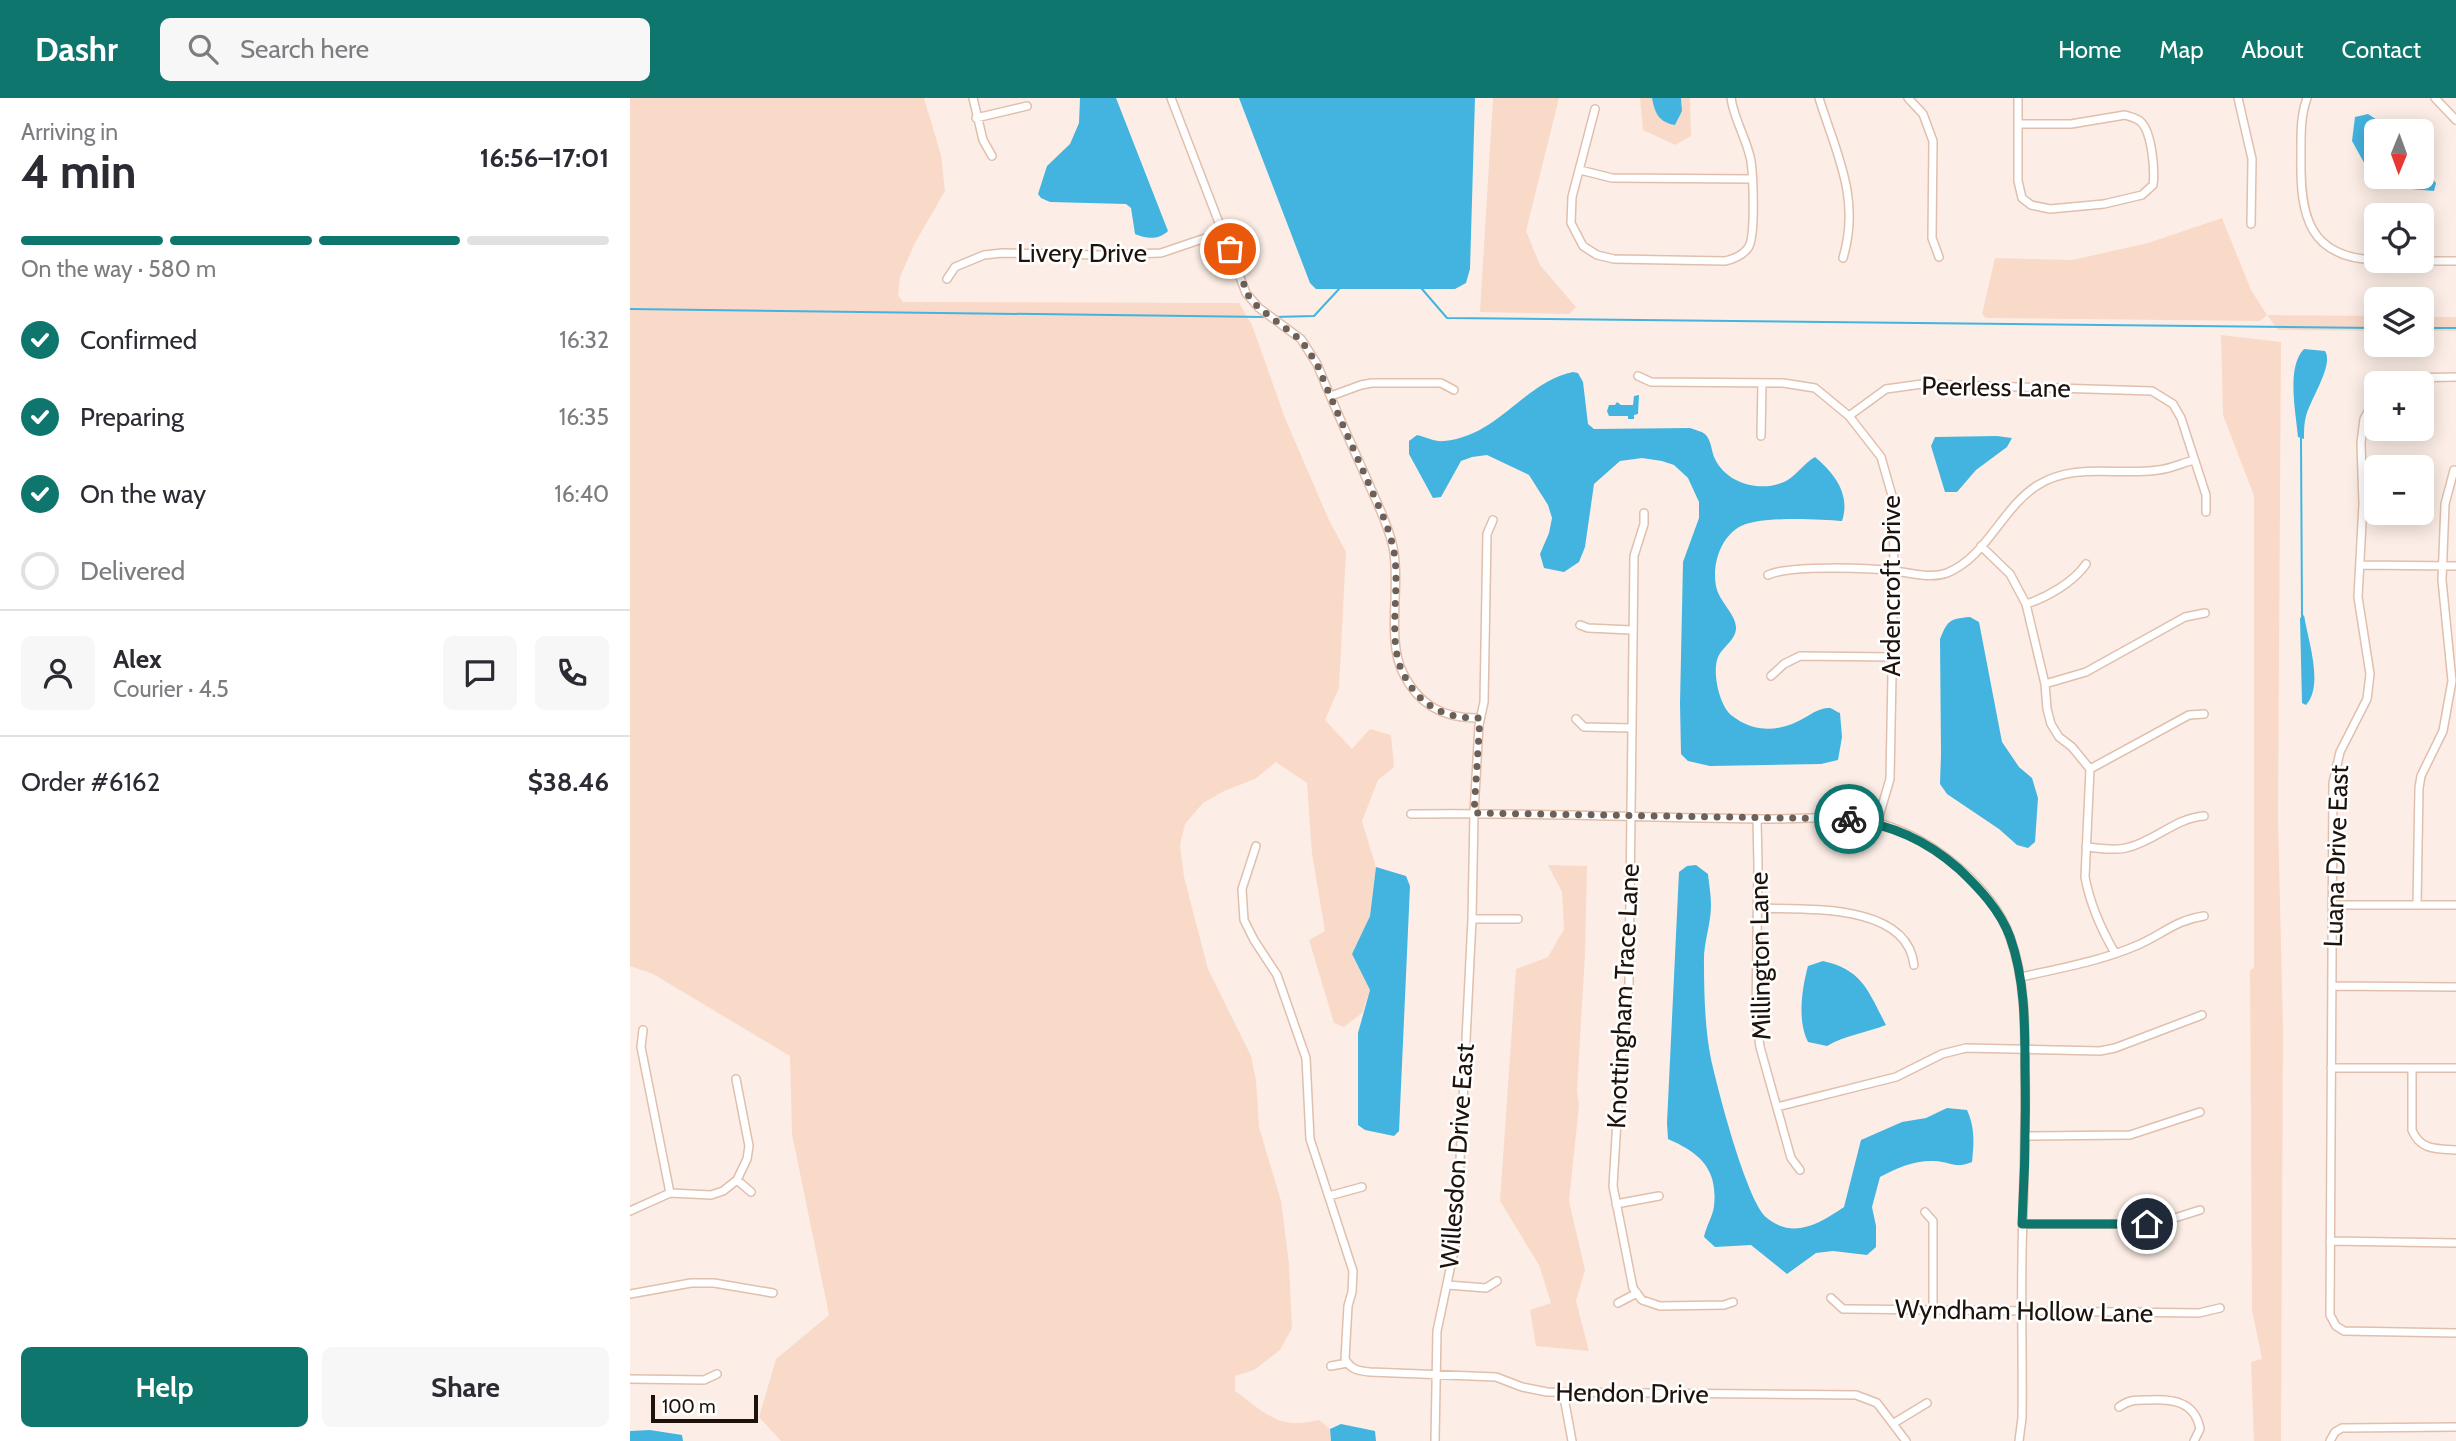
<!DOCTYPE html>
<html lang="en">
<head>
<meta charset="utf-8">
<style>
  body { margin:0; font-family:Cabin,sans-serif; background:#f7f7f7; color:#2b2b33; height:100vh; display:flex; flex-direction:column; font-size:26px; white-space:nowrap }
  * { box-sizing:border-box; margin:0 }
  p { font-size:23px; color:#7c7c81 }
  .icon { flex:none; width:38px; height:38px; fill:none; stroke:currentColor; stroke-width:2; stroke-linecap:round; stroke-linejoin:round }
  .map { position:relative; flex:1; overflow:hidden }
  .panel { display:flex; flex-direction:column; background:#fff; width:630px }
  .panel>* { flex:none }
  .needle { width:46px; rotate:181deg }
  .controls { position:absolute; left:1734px; top:21px; display:grid; gap:14px }
  .controls a { display:grid; place-items:center; width:70px; height:70px; border-radius:10px; background:#fff; box-shadow:0 4px 18px #0003; font-size:35px }
  .scale { position:absolute; left:21px; bottom:18px; width:107px; box-sizing:border-box; padding-left:7px; border:4px solid #1e130c; border-top:0; font-size:19px; line-height:24px; white-space:nowrap; color:#1e130c; -webkit-text-stroke:5px #fff; paint-order:stroke }
  .pin { position:absolute; display:grid; place-items:center; width:60px; height:60px; color:#fff; margin:-30px; border:4px solid #fff; border-radius:50%; box-shadow:0 2px 7px #0007 }
  .courier { position:absolute; display:grid; place-items:center; width:70px; height:70px; margin:-35px; border:5px solid #0f766e; border-radius:50%; background:#fff; color:#222; box-shadow:0 2px 9px #0007 }
  .overview em { font-style:normal; font-weight:800 }
  .overview div { display:flex; flex-direction:column-reverse }
  .overview { display:flex; align-items:center; justify-content:space-between; height:119px; padding:0 21px }
  h1 { font-size:46px; font-weight:800; line-height:52px }
  .bar { display:grid; grid-template-columns:repeat(4,1fr); gap:10px 7px; align-content:center; height:84px; padding:0 21px }
  .bar i { height:9px; border-radius:5px; background:#e1e1e2 }
  .bar .on { background:#0f766e }
  .bar p { grid-column:span 4 }
  .line { display:flex; align-items:center; gap:18px; padding:0 21px; border-top:2px solid #e1e1e2 }
  .line div { flex:1 }
  .round { display:grid; place-items:center; flex:none; width:74px; height:74px; border-radius:10px; background:#f7f7f7 }
  ol { padding:0 21px; list-style:none }
  li { display:flex; align-items:center; gap:21px; height:77px }
  li p { margin-inline-start:auto }
  li .icon { padding:7px; border-radius:50%; background:#0f766e; color:#fff; stroke-width:4 }
  li:last-child { color:#7c7c81 }
  li i { width:38px; height:38px; border:4px solid #e1e1e2; border-radius:50% }
  .action { display:flex; gap:14px; margin-top:auto; padding:14px 21px }
  .action a { flex:1; height:80px; border-radius:10px; background:#0f766e; color:#fff; font-size:28px; font-weight:800; line-height:80px; text-align:center }
  .action a+a { background:#f7f7f7; color:#2b2b33 }
  header { display:flex; align-items:center; gap:42px; box-sizing:border-box; height:98px; padding:0 35px; background:#0f766e; color:#fff }
  header strong { font-size:33px }
  nav { display:flex; gap:38px; margin-inline-start:auto; font-size:24px }
  .search { width:490px; height:63px; background:#f7f7f7; display:flex; align-items:center; gap:18px; box-sizing:border-box; padding:0 24px; border-radius:10px; color:#7c7c81; font-size:26px }
  main { display:flex; flex:1; min-height:0 }
  .map>svg:first-child { display:block }
</style>
</head>
<body>
<header>
<strong>Dashr</strong>
<div class="search"><svg class="icon" aria-label="search" viewBox="0 0 24 24"><circle cx="10" cy="10" r="6"/><path d="M15 15l6 6"/></svg>Search here</div>
<nav><a>Home</a><a>Map</a><a>About</a><a>Contact</a></nav>
</header>
<main>
<section class="panel">
<div class="overview"><div><h1>4 min</h1><p>Arriving in</p></div><em>16:56–17:01</em></div>
<div class="bar"><i class="on"></i><i class="on"></i><i class="on"></i><i></i><p>On the way · 580 m</p></div>
<ol>
<li><svg class="icon" aria-label="check" viewBox="0 0 24 24"><path d="M5 12l5 5 9-10"/></svg>Confirmed<p>16:32</p></li>
<li><svg class="icon" aria-label="check" viewBox="0 0 24 24"><path d="M5 12l5 5 9-10"/></svg>Preparing<p>16:35</p></li>
<li><svg class="icon" aria-label="check" viewBox="0 0 24 24"><path d="M5 12l5 5 9-10"/></svg>On the way<p>16:40</p></li>
<li><i></i>Delivered</li>
</ol>
<div class="line" style="height:126px"><a class="round"><svg class="icon" aria-label="person" viewBox="0 0 24 24"><circle cx="12" cy="8" r="4"/><path d="M4 21q1-7 8-7t8 7"/></svg></a><div><b>Alex</b><p>Courier · 4.5</p></div><a class="round"><svg class="icon" aria-label="chat" viewBox="0 0 24 24"><path d="M4 5h16v11H9l-5 4z"/></svg></a><a class="round"><svg class="icon" aria-label="phone" viewBox="0 0 24 24"><path d="M5 4h4l2 5-3 2q2 4 5 5l2-3 5 2v4C11 20 4 13 5 4z"/></svg></a></div>
<div class="line" style="height:91px"><div>Order #6162</div><b>$38.46</b></div>
<div class="action"><a>Help</a><a>Share</a></div>
</section>
<div class="map">
<svg width="1826" height="1343" viewBox="0 0 1826 1343">
  <rect width="100%" height="100%" fill="#fceee6"/>
  <path fill="#f9dac8" d="M 0,0 L 294,0 L 311,57 L 315,93 L 285,145 L 270,179 L 268,197 L 273,204 L 609,205 L 622,227 L 655,320 L 698,420 L 716,454 L 709,590 L 695,622 L 722,651 L 740,631 L 761,637 L 764,669 L 748,682 L 732,723 L 746,769 L 740,818 L 722,856 L 740,892 L 732,915 L 714,929 L 704,925 L 679,842 L 695,833 L 682,756 L 677,685 L 646,664 L 625,681 L 594,693 L 573,705 L 555,726 L 550,747 L 554,779 L 578,871 L 621,958 L 626,982 L 629,1029 L 651,1103 L 659,1166 L 662,1230 L 650,1252 L 624,1272 L 605,1278 L 605,1293 C 637,1316 648,1332 689,1322 L 700,1331 L 701,1343 L 151,1343 L 129,1319 L 146,1261 L 199,1217 L 162,1036 L 160,958 L 23,876 L 0,868 Z
    M 863,0 L 929,0 L 896,133 L 910,167 L 946,209 L 939,216 L 850,214 Z
    M 1010,0 L 1022,0 C 1025,15 1029,23 1045,27 L 1052,13 L 1051,0 L 1060,0 L 1061,38 L 1045,47 L 1013,32 Z
    M 1592,120 L 1621,192 L 1637,217 L 1746,218 L 1746,233 L 1648,232 L 1637,217 L 1630,223 L 1356,220 L 1352,216 L 1365,160 L 1442,162 L 1518,145 Z
    M 1792,219 L 1826,219 L 1826,233 L 1792,233 Z
    M 1591,237 L 1651,244 L 1648,721 L 1653,930 L 1651,1343 L 1624,1343 L 1621,1264 L 1632,1261 L 1622,1212 L 1620,872 L 1624,870 L 1624,398 L 1593,317 Z
    M 918,767 L 957,768 L 955,856 L 947,993 L 949,1007 L 939,1103 L 955,1172 L 946,1203 L 959,1253 L 906,1248 L 900,1212 L 921,1205 L 909,1167 L 870,1103 L 886,871 L 918,859 L 934,831 L 932,794 Z"/>
  <path fill="#43b4df" d="M 450,0 L 486,0 L 538,133 C 529,142 516,141 505,136 L 501,110 L 496,106 L 420,104 L 411,100 L 408,96 L 417,68 L 440,46 L 449,25 Z
    M 609,0 L 845,0 L 840,171 L 836,185 L 825,191 L 686,191 L 680,185 Z
    M 1022,0 L 1051,0 L 1052,13 L 1045,27 C 1029,24 1025,16 1022,0 Z
    M 1738,16 L 1764,33 L 1746,33 L 1746,79 L 1792,79 L 1792,68 L 1806,85 L 1804,93 L 1747,88 L 1722,43 L 1725,19 Z
    M 1674,251 L 1695,253 C 1704,267 1681,300 1676,318 C 1674,325 1674,333 1674,341 L 1668,339 C 1666,315 1656,269 1674,251 Z
    M 943,274 L 948,275 L 953,284 L 958,326 L 964,331 L 1060,330 C 1065,332 1071,333 1075,336 C 1082,343 1081,353 1085,361 C 1097,386 1131,395 1156,383 C 1167,377 1174,365 1185,359 C 1204,375 1221,396 1212,423 C 1188,421 1132,418 1111,428 C 1090,439 1082,467 1086,488 C 1089,504 1107,517 1106,531 C 1105,542 1094,548 1089,557 C 1081,571 1089,607 1101,617 C 1125,636 1151,634 1176,619 C 1182,615 1192,609 1200,610 C 1201,610 1209,615 1210,615 L 1212,639 L 1208,662 L 1191,666 L 1080,668 L 1058,663 L 1051,656 L 1050,605 L 1053,464 L 1069,420 L 1069,404 L 1058,380 L 1044,367 L 1032,363 L 1012,360 L 990,363 L 964,386 L 955,449 L 949,464 L 934,474 L 914,470 L 910,456 L 919,435 L 922,420 L 918,407 L 899,377 L 857,357 L 842,359 L 831,363 L 811,399 L 803,400 L 779,356 L 779,343 L 787,337 C 796,339 805,344 814,343 C 869,338 894,284 943,274 Z
    M 1009,297 L 1008,316 L 1004,317 L 1004,321 L 998,321 L 998,318 L 979,318 L 977,313 L 979,307 L 985,307 L 987,304 L 991,307 L 1003,307 L 1004,298 Z
    M 1367,338 L 1382,340 L 1377,349 L 1346,372 L 1327,394 L 1315,394 L 1301,348 L 1305,339 Z
    M 1674,517 C 1678,543 1694,587 1676,607 L 1672,605 L 1670,520 Z
    M 1340,519 L 1349,524 L 1372,644 L 1389,669 L 1402,680 L 1408,700 L 1405,744 L 1398,750 L 1387,747 L 1369,731 L 1317,696 L 1310,686 L 1311,656 L 1310,541 C 1318,522 1319,521 1340,519 Z
    M 1066,767 L 1078,776 C 1079,786 1081,797 1081,807 C 1081,827 1073,846 1074,865 C 1074,895 1075,932 1081,961 C 1087,989 1117,1105 1137,1120 C 1164,1142 1190,1125 1214,1109 L 1231,1042 L 1272,1024 L 1296,1020 L 1317,1010 L 1337,1012 C 1345,1029 1344,1046 1342,1064 C 1324,1071 1322,1064 1304,1063 C 1286,1062 1266,1070 1250,1079 L 1242,1109 L 1246,1128 L 1246,1149 L 1237,1157 L 1203,1153 L 1186,1155 L 1157,1176 L 1121,1147 L 1085,1149 L 1074,1139 C 1076,1128 1083,1118 1084,1108 C 1088,1071 1070,1055 1038,1041 L 1037,1025 L 1049,774 L 1057,768 Z
    M 746,769 L 776,778 L 780,788 L 769,1033 L 764,1038 L 735,1032 L 728,1027 L 728,935 L 740,892 L 722,856 L 740,818 Z
    M 1193,863 C 1233,872 1238,893 1256,927 C 1236,935 1215,937 1197,948 L 1178,944 C 1167,923 1172,890 1178,868 Z
    M 711,1326 L 745,1333 L 746,1343 L 701,1343 L 700,1331 Z
    M 20,1332 L 52,1337 L 53,1343 L 0,1343 L 0,1333 Z"/>
  <g fill="none" stroke-linecap="round" stroke-linejoin="round">
    <path stroke="#43b4df" stroke-width="2" d="M 792,191 L 817,220 L 1746,230
      M 0,211 L 635,219
      M 644,219 L 684,218 L 709,191
      M 1792,230 L 1826,230
      M 1671,340 L 1672,519"/>
    <g stroke="#e0bfac" stroke-width="10">
      <path id="street" d="M 343,0 L 353,42 L 362,58
        M 541,0 L 616,195 L 629,210 L 671,241 L 687,266 C 703,306 721,345 738,384 C 747,405 758,426 763,449 C 771,487 756,542 773,575 C 789,608 815,621 850,620
        M 1189,0 C 1206,55 1231,100 1213,160
        M 1278,0 L 1293,16 L 1303,43 L 1302,140 L 1309,159
        M 1388,0 L 1388,83 L 1392,100 L 1401,107 L 1420,111 L 1474,106 L 1512,97 L 1523,87 C 1525,72 1522,35 1511,24 C 1507,20 1501,19 1495,17 L 1441,26 L 1389,26
        M 1608,0 L 1622,61 L 1621,126
        M 1677,0 C 1670,19 1671,40 1671,60 C 1670,118 1679,160 1746,162
        M 1805,0 L 1826,22
        M 965,11 L 942,99 L 941,125 L 953,148 L 967,157 L 984,161 L 1095,163 C 1104,161 1112,158 1118,150 C 1126,140 1123,77 1121,63 C 1117,41 1104,22 1101,0
        M 346,20 L 397,8
        M 950,72 L 982,80 L 1121,81
        M 1792,163 L 1826,163
        M 317,181 L 325,169 L 354,157 L 372,155 L 470,157 L 531,155 L 593,134
        M 1008,278 L 1021,284 L 1153,285 L 1185,290 L 1219,318 L 1251,359 L 1263,401 L 1264,473 L 1260,681 L 1247,725
        M 1764,285 L 1778,280 L 1826,279
        M 701,298 L 731,287 L 742,285 L 811,285 L 824,292
        M 1746,299 L 1734,321 L 1731,345 L 1733,406 L 1728,499 L 1740,576 L 1737,601 L 1710,654 L 1703,685 L 1700,1217 L 1706,1228 L 1714,1233 L 1826,1235
        M 1219,318 L 1256,291 L 1292,286 L 1522,293 L 1543,306 L 1551,320 L 1576,397 L 1576,414
        M 1131,338 L 1132,285
        M 1014,415 L 1014,426 L 1004,458 L 999,886 L 990,973 L 983,1088 L 1003,1190 L 1012,1202 L 1030,1208 L 1094,1207 L 1103,1204
        M 1351,448 L 1380,476 L 1396,506 L 1415,586 L 1417,611 L 1421,626 L 1429,639 L 1442,649 L 1460,671 L 1455,779 C 1460,806 1471,831 1485,855
        M 1730,467 L 1826,468
        M 1138,477 C 1159,467 1239,470 1264,473 C 1282,475 1300,481 1317,475 C 1357,459 1372,409 1408,387 C 1445,364 1488,378 1528,372 C 1540,371 1552,365 1564,362
        M 1396,506 C 1416,500 1444,484 1456,466
        M 950,527 L 958,530 L 1001,532
        M 1141,578 L 1154,566 L 1170,558 L 1262,559
        M 1415,586 L 1456,574 L 1555,519 L 1575,515
        M 946,621 L 954,629 L 1001,630
        M 1460,671 L 1559,617 L 1574,616
        M 781,716 C 896,714 1012,720 1127,721 C 1167,722 1213,715 1252,726 C 1302,741 1362,788 1380,839 C 1395,881 1395,924 1395,968 C 1396,1019 1394,1070 1393,1121 C 1390,1187 1393,1254 1392,1320 L 1389,1343
        M 1127,721 L 1128,767 L 1126,919 L 1130,949 L 1161,1060 L 1170,1072
        M 626,748 L 612,791 L 614,822 L 624,842 L 647,877 L 676,960 L 680,1041 L 723,1173 L 722,1194 L 718,1208 L 715,1261 C 721,1272 729,1273 740,1274 L 866,1279 L 892,1289 L 917,1294 L 1226,1297 L 1247,1305 L 1276,1343
        M 1456,749 C 1469,750 1483,753 1496,750 C 1524,744 1545,720 1574,718
        M 1703,807 L 1826,807
        M 1787,807 L 1789,690 L 1791,678 L 1813,633 L 1822,583 L 1812,482 L 1815,406 L 1824,372
        M 1128,810 C 1173,812 1277,804 1284,867
        M 842,821 L 888,821
        M 1391,879 C 1431,870 1471,863 1508,847 C 1533,836 1546,822 1574,818
        M 1702,888 L 1826,889
        M 13,932 L 11,949 L 40,1095
        M 1701,970 L 1826,970
        M 1782,971 L 1782,1032 C 1790,1052 1806,1051 1826,1052
        M 1147,1009 L 1266,979 L 1312,956 L 1336,950 L 1470,953 L 1485,950 L 1572,917
        M 1396,1038 L 1500,1037 L 1570,1014
        M 107,1082 L 121,1094
        M 699,1098 L 732,1089
        M 986,1106 L 1029,1098
        M 0,1113 L 40,1095 L 81,1097 L 93,1093 L 107,1082 L 117,1061 L 119,1048 L 106,981
        M 1295,1114 L 1303,1123 L 1303,1213
        M 1393,1126 L 1517,1126 L 1532,1124 L 1570,1112
        M 1700,1143 L 1826,1145
        M 818,1187 L 856,1190 L 867,1183
        M 0,1196 L 61,1185 L 84,1185 L 143,1195
        M 1201,1200 L 1213,1211 L 1218,1211 L 1569,1215 L 1590,1210
        M 988,1205 L 1007,1195
        M 701,1268 L 717,1265
        M 0,1281 L 74,1282 L 87,1276
        M 933,1294 L 942,1343
        M 1489,1309 C 1500,1301 1507,1302 1520,1302 C 1544,1301 1565,1304 1570,1331 L 1564,1343
        M 1264,1325 L 1297,1305
        M 805,1343 L 807,1233 L 826,1143 L 842,821 L 844,715 L 849,627 L 854,604 L 857,436 L 863,422
        M 1700,1343 L 1705,1334 L 1712,1330 L 1826,1329"/>
    </g>
    <use href="#street" stroke="#fff" stroke-width="7"/>
  </g>
  <g fill="none" stroke-linecap="round" stroke-linejoin="round">
    <path stroke="#6c6058" stroke-width="7" stroke-dasharray="0 12.6" d="M 600,151 L 619,199 L 629,210 L 671,242 L 687,266 C 703,306 721,345 738,384 C 747,405 758,426 763,449 C 772,487 756,542 773,575 C 789,608 815,621 850,620 L 844,715 L 1219,721"/>
    <path stroke="#0f766e" stroke-width="9" d="M 1219,721 C 1262,727 1296,742 1329,771 C 1349,790 1370,812 1380,839 C 1395,881 1395,926 1395,971 C 1396,1023 1395,1074 1392,1126 L 1517,1126"/>
  </g>
  <g text-anchor="middle" stroke-width="5" stroke-linejoin="round" paint-order="stroke">
    <g font-size="26" fill="#1e130c" stroke="#fff">
      <text x="452" y="164">Livery Drive</text>
      <text transform="translate(1366 289) rotate(1)" y="9">Peerless Lane</text>
      <text transform="translate(1261 488) rotate(-90)" y="9">Ardencroft Drive</text>
      <text transform="translate(1706 758) rotate(-88)" y="9">Luana Drive East</text>
      <text transform="translate(1130 858) rotate(-91)" y="9">Millington Lane</text>
      <text transform="translate(993 898) rotate(-87)" y="9">Knottingham Trace Lane</text>
      <text transform="translate(827 1058) rotate(-86)" y="9">Willesdon Drive East</text>
      <text transform="translate(1394 1213) rotate(1)" y="9">Wyndham Hollow Lane</text>
      <text transform="translate(1002 1295) rotate(1)" y="9">Hendon Drive</text>
    </g>
  </g>
</svg>
<div class="controls">
<a><svg class="needle" viewBox="-14 -14 28 28"><path d="M0-13l5 13h-10z" fill="#e53935"/><path d="M0 13l5-13h-10z" fill="#7c7c81"/></svg></a>
<a><svg class="icon" aria-label="locate" viewBox="0 0 24 24"><circle cx="12" cy="12" r="6"/><path d="M12 2v4M12 18v4M2 12h4M18 12h4"/></svg></a>
<a><svg class="icon" aria-label="layers" viewBox="0 0 24 24"><path d="M12 4l9 5-9 5-9-5zM3 14l9 5 9-5"/></svg></a>
<a>+</a>
<a>−</a>
</div>
<div class="scale">100 m</div>
<div class="pin" style="left:600px;top:151px;background:#ea580c"><svg class="icon" aria-label="bag" viewBox="0 0 24 24"><path d="M5 8h14l-1 12H6zM9 8a3 3 0 0 1 6 0"/></svg></div>
<div class="pin" style="left:1517px;top:1126px;background:#1f2937"><svg class="icon" aria-label="home" viewBox="0 0 24 24"><path d="M3 11l9-7 9 7M6 9v11h12V9"/></svg></div>
<div class="courier" style="left:1219px;top:721px"><svg class="icon" aria-label="bike" viewBox="0 0 24 24"><circle cx="6" cy="16" r="4"/><circle cx="18" cy="16" r="4"/><path d="M6 16l4-8h5l3 8M10 8l3 8H6M13 5h3"/></svg></div>
</div>
</main>
</body>
</html>
